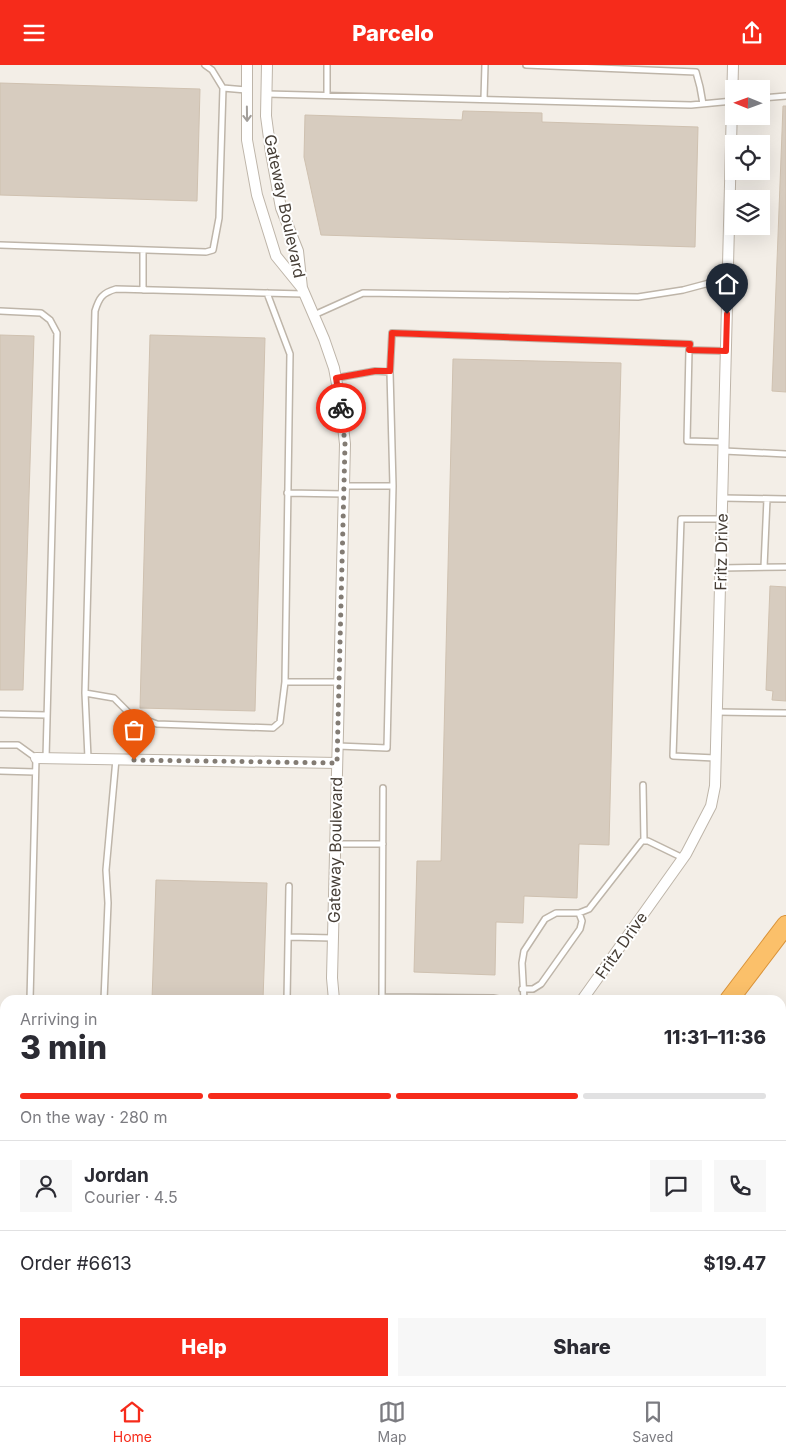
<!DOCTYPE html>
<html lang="en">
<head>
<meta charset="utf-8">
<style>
  body { margin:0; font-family:Inter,sans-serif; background:#f7f7f7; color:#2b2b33; height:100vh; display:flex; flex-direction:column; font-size:19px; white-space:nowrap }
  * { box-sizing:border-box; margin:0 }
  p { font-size:16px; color:#7c7c81 }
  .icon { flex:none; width:28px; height:28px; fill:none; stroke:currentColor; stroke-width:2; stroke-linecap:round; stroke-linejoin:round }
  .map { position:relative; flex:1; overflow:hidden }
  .drawer { position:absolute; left:0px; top:930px; width:786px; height:391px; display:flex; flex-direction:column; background:#fff; border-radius:15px 15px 0 0; box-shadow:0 5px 20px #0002 }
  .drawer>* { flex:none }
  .needle { width:32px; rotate:271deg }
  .buttons { position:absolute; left:725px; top:15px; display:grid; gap:10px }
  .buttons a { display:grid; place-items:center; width:45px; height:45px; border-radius:0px; background:#fff; box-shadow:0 5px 20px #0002; font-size:25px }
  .pin { position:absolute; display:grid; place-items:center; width:42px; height:42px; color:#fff; margin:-51px -21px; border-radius:50% 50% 50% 0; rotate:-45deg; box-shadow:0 0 5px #0007 }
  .pin .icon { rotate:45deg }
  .courier { position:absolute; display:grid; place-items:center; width:50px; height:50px; margin:-25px; border:4px solid #f62b1b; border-radius:50%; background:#fff; color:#222; box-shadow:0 1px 6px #0007 }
  .overview em { font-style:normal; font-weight:800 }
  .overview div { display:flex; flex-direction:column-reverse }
  .overview { display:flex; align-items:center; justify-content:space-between; height:85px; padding:0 20px }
  h1 { font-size:32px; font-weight:800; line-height:38px }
  .bar { display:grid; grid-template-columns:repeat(4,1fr); gap:8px 5px; align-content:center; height:60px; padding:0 20px }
  .bar i { height:6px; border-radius:4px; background:#e1e1e2 }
  .bar .active { background:#f62b1b }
  .bar p { grid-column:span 4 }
  .line { display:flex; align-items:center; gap:12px; padding:0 20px; border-top:1px solid #e1e1e2 }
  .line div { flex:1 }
  .round { display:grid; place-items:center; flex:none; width:52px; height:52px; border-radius:0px; background:#f7f7f7 }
  .action { display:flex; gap:10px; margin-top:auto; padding:10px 20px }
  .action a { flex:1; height:58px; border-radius:0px; background:#f62b1b; color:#fff; font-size:20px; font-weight:800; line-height:58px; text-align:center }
  .action a+a { background:#f7f7f7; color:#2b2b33 }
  header { display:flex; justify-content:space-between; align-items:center; height:65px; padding:0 20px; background:#f62b1b; color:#fff; font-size:22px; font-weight:800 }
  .tabs { display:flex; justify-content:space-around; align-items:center; height:70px; border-top:1px solid #e1e1e2; background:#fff; font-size:14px; color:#7c7c81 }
  .tabs a { display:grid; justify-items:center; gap:2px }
  .tabs .active { color:#f62b1b }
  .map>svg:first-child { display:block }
</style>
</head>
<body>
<header><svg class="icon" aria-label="menu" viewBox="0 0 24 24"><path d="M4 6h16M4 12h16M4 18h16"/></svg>Parcelo<svg class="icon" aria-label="share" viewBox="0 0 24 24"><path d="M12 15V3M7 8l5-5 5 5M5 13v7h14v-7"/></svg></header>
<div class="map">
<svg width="786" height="1321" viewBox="0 0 786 1321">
  <rect width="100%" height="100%" fill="#f3eee7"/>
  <path fill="#d7ccbf" stroke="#cfc1b0" d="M 0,18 L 200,24 L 197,136 L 0,130 Z
    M 783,41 L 786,41 L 786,327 L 772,326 Z
    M 463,46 L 542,48 L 542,57 L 698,62 L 695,182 L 321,170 L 304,92 L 305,50 L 462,55 Z
    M 0,270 L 34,271 L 23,625 L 0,625 Z
    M 150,270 L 265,273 L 255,646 L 140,643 Z
    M 453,294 L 621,298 L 609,780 L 579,779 L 577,833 L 524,831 L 523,858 L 496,857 L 495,910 L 414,907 L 417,796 L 441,796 Z
    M 770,521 L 786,522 L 786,636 L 772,635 L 773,626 L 766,625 Z
    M 156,815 L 267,818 L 263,935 L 152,935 Z
    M 0,1229 L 5,1229 L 5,1316 L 113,1316 L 113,1321 L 0,1321 Z"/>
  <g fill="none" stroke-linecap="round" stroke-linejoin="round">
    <g stroke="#beb5a9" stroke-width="8">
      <path id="service" d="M 327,0 L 327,30
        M 526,0 L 696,7 L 700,22 L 703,39
        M 223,23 L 246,25
        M 267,29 L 691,40 L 733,36
        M 761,33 L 786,31
        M 484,34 L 485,0
        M 0,180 L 206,187 L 213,185 L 219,153 L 223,23 L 212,5 L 205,0
        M 143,185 L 143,225
        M 267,228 L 290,289 L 285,617 L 339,617
        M 0,246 L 41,248 L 50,255 L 57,268 L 46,693
        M 314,250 L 363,228 L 638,232 L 683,225 L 728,213
        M 390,307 L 392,268 L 690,279 L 689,285
        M 336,313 L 375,306 L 390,307 L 393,421
        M 723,377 L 687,376 L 689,285 L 726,286
        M 724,386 L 786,389
        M 287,428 L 344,429
        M 722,433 L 786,434
        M 764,502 L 767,434
        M 721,503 L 786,502
        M 85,628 L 114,633 L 130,649 L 157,659 L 273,663 L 280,657 L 285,617
        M 717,647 L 786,648
        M 0,649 L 47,650
        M 0,680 L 18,680 L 36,693 L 30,935
        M 338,681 L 387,683 L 393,421 L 344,421
        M 88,693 L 85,628 L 95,246 C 99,233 102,228 116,224 L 304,229
        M 715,693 L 673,691 L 681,454 L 722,454
        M 0,706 L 35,707
        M 643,720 L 644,776
        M 335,779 L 383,779
        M 289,872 L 333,873
        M 522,924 L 533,924 L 541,919 L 580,864 L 582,856 L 579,848
        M 382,932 L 383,723
        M 381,934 L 382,932 L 493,933 L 504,935
        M 104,935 L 108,838 L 106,805 L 116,694
        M 287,935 L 289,821
        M 524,935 L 522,898 L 524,886 L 545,854 L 556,848 L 579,848 L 589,844 L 642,776 L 648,776 L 683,793
        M 135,1321 L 135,1316
        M 264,1321 L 266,1316"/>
    </g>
    <g stroke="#beb5a9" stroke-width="12">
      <path id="minor" d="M 247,0 L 247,75 L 257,130 L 276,191 L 302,223
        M 267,0 L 266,51 L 271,88 L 281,143 L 298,186 L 302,223 L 324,274 L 334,303 L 340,335 L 345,379 L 332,913 L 334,935
        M 36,693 L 337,698
        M 582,935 L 686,789 L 711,741 L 715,721 L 733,0
        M 305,1321 L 308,1316"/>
    </g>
    <g stroke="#da9339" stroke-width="20">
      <path id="motorway" d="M 729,935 L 786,860
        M 781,1055 L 786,1049
        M 781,1073 L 786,1065
        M 437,1321 L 441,1316
        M 491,1321 L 494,1316
        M 617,1321 L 620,1316
        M 665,1321 L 667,1316"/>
    </g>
    <use href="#service" stroke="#fff" stroke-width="5"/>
    <use href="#minor" stroke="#fff" stroke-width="10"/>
    <use href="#motorway" stroke="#fbc06a" stroke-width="18"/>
  </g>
  <defs><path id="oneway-shaft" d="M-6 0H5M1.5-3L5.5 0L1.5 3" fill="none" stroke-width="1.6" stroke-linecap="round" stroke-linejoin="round" transform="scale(1.25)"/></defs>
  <use stroke="#a29e9a" href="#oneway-shaft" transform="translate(247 49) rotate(89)"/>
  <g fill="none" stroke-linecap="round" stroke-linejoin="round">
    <path stroke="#837c74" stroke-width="5" stroke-dasharray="0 9" d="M 134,695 L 337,698 L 345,379 L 341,343"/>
    <path stroke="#f62b1b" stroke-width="6" d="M 341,343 L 336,313 L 375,306 L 390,306 L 392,268 L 690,279 L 689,285 L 726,286 L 727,249"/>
  </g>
  <g text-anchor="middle" stroke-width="4" stroke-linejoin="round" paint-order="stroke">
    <g font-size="16" fill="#463e36" stroke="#fff">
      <text transform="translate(285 141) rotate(78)" y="6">Gateway Boulevard</text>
      <text transform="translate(721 487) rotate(-89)" y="6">Fritz Drive</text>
      <text transform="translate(335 785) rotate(-89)" y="6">Gateway Boulevard</text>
      <text transform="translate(621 880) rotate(-55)" y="6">Fritz Drive</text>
    </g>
  </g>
</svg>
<div class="buttons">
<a><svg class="needle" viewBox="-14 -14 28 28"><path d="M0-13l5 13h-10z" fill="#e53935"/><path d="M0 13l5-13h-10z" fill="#7c7c81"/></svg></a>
<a><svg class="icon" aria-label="locate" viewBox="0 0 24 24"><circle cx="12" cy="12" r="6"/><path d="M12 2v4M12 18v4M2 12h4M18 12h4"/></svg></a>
<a><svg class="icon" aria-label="layers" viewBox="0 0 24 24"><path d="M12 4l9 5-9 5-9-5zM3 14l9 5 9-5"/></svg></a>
</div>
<div class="pin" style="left:134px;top:695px;background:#ea580c"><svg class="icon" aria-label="bag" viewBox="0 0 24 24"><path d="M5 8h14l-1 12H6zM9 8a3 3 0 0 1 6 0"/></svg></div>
<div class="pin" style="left:727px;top:249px;background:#1f2937"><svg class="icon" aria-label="home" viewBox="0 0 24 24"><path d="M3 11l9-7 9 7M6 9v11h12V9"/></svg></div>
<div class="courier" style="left:341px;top:343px"><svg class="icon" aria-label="bike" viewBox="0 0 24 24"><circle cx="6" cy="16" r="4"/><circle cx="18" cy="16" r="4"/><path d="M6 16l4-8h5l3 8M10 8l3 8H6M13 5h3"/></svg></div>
<section class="drawer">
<div class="overview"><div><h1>3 min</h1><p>Arriving in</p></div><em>11:31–11:36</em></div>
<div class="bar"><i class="active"></i><i class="active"></i><i class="active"></i><i></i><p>On the way · 280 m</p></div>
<div class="line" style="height:90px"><a class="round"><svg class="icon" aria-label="person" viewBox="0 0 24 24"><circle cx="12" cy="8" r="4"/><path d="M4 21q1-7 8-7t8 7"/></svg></a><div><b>Jordan</b><p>Courier · 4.5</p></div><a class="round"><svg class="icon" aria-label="chat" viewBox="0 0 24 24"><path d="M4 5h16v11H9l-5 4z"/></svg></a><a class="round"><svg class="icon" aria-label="phone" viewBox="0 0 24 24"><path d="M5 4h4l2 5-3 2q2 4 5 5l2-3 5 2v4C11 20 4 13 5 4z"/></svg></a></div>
<div class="line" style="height:65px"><div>Order #6613</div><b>$19.47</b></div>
<div class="action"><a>Help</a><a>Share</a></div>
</section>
</div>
<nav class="tabs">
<a class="active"><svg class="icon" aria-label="home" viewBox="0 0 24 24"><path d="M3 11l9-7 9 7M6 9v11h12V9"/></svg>Home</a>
<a><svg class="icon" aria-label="map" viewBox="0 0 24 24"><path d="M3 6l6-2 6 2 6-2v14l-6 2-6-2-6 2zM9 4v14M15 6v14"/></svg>Map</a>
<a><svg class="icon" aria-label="saved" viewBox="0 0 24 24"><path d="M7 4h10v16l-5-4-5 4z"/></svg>Saved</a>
</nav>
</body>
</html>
